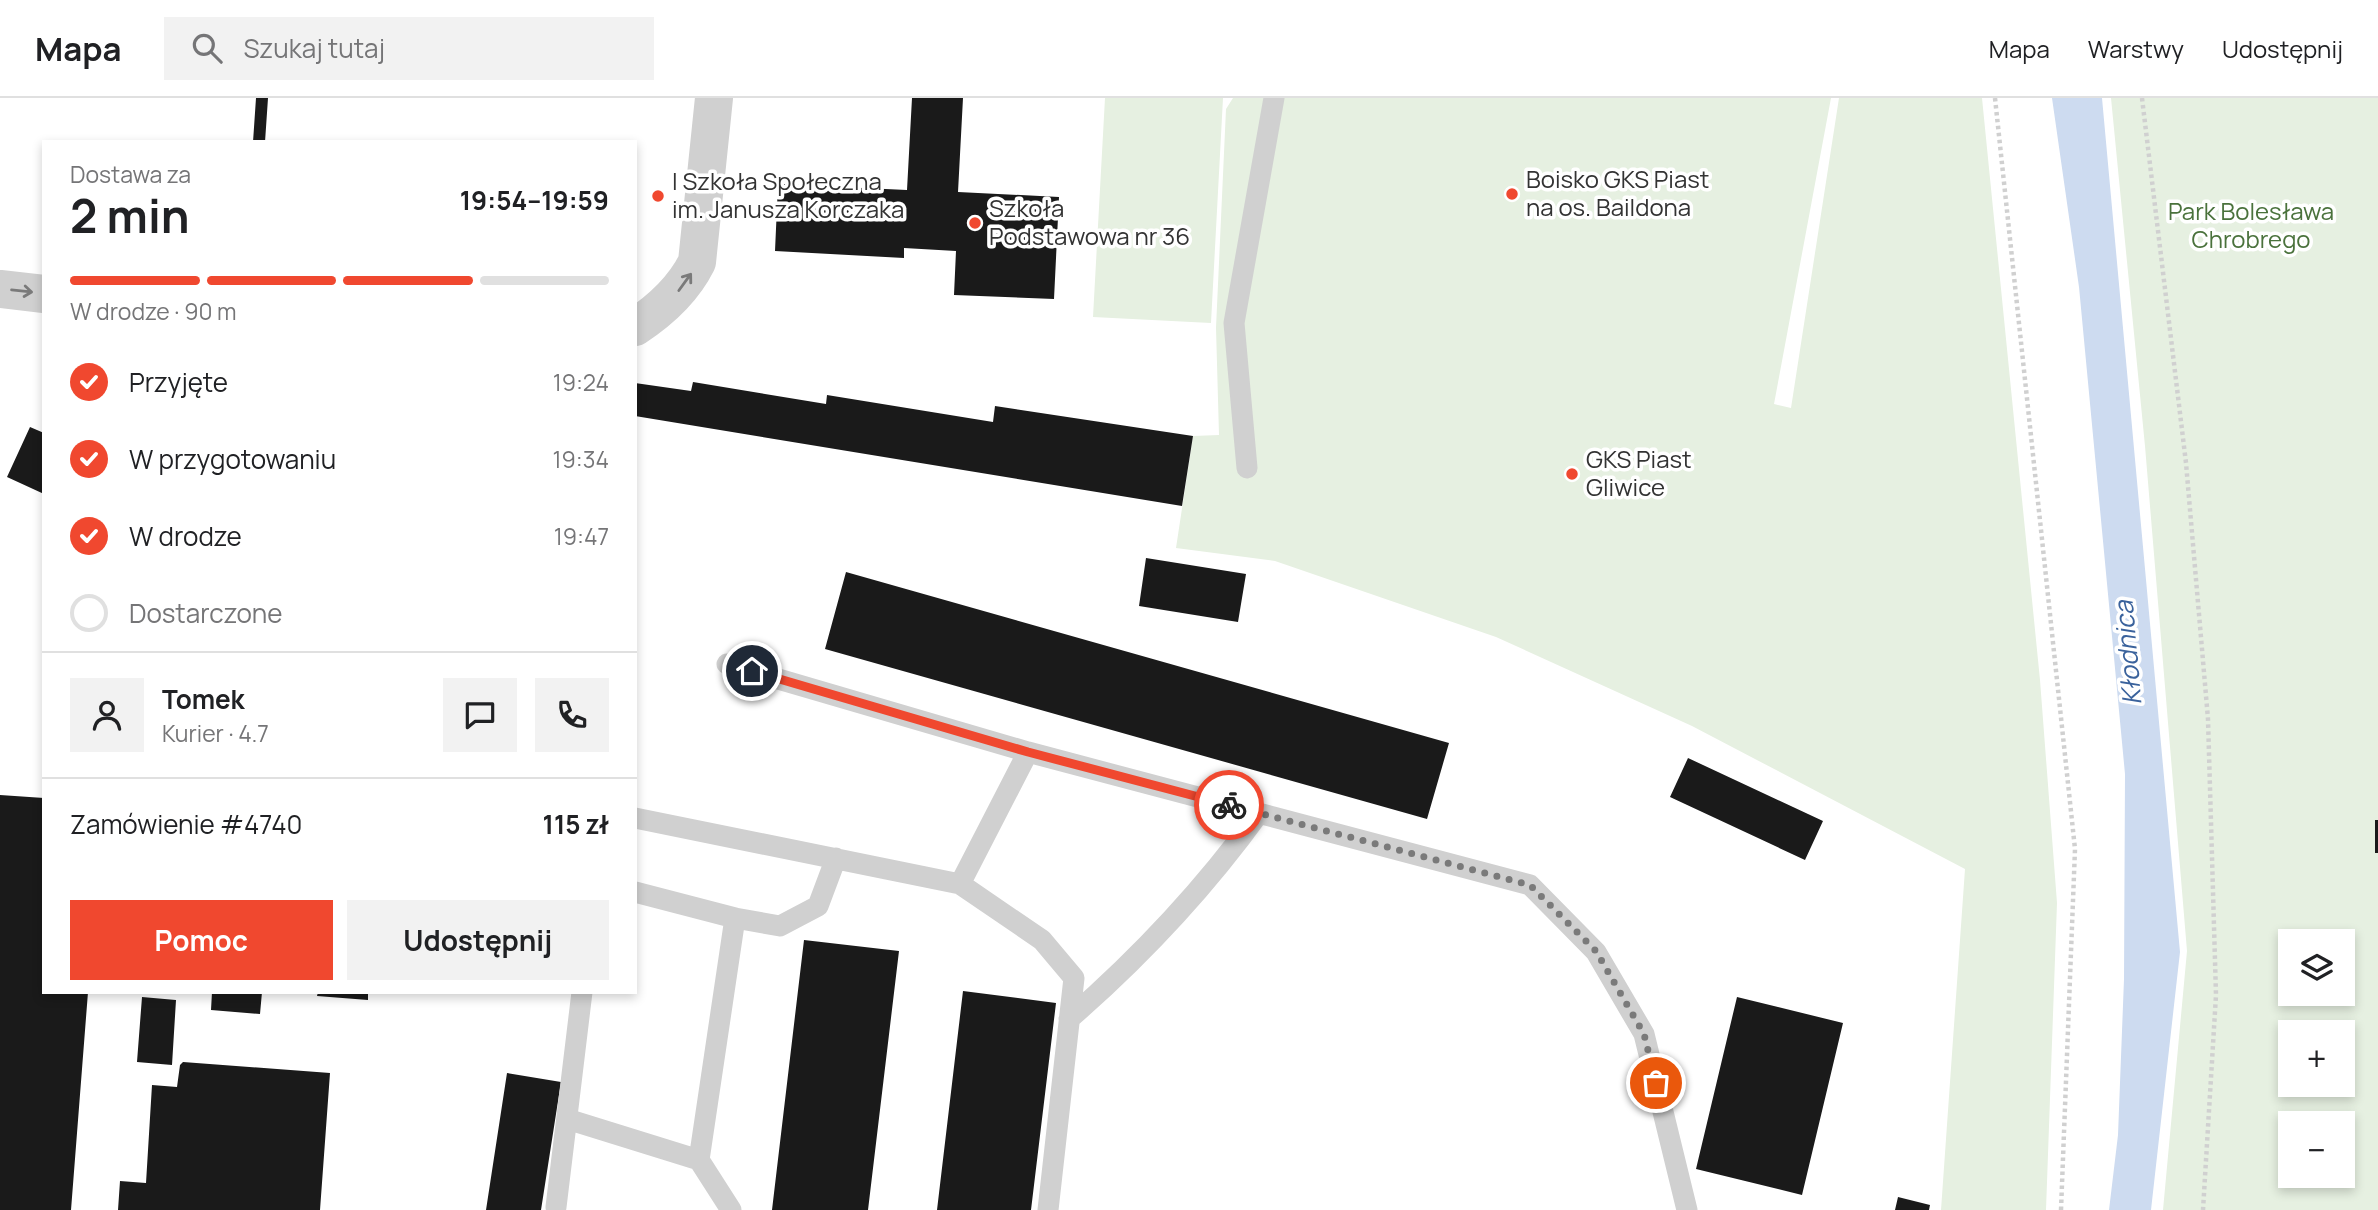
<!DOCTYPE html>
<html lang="pl">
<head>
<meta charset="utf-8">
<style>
  body { margin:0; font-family:Manrope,sans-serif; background:#f2f2f2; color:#202124; height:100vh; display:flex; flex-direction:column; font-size:26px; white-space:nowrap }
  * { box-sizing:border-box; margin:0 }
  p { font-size:23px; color:#757577 }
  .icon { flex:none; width:38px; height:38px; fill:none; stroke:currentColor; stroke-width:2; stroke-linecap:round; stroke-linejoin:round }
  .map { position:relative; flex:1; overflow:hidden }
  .panel { position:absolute; left:42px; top:42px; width:595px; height:854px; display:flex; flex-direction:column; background:#fff; border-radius:0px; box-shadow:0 4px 10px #0003 }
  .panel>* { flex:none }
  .fabs { position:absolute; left:2278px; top:831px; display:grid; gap:14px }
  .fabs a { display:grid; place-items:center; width:77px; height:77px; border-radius:0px; background:#fff; box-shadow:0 4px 10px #0003; font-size:35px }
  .pin { position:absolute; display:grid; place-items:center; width:60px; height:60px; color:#fff; margin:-30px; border:4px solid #fff; border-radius:50%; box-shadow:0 2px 7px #0007 }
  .courier { position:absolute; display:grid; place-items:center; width:70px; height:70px; margin:-35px; border:5px solid #f0482f; border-radius:50%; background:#fff; color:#222; box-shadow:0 2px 9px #0007 }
  .head em { font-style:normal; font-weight:700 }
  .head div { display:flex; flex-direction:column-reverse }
  .head { display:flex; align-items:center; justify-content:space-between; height:119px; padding:0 28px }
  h1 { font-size:46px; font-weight:700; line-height:52px }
  .bar { display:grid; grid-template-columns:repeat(4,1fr); gap:10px 7px; align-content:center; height:84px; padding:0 28px }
  .bar i { height:9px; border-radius:5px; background:#e0e0e0 }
  .bar .on { background:#f0482f }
  .bar p { grid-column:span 4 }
  .line { display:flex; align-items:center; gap:18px; padding:0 28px; border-top:2px solid #e0e0e0 }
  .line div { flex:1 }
  .round { display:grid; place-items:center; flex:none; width:74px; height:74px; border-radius:0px; background:#f2f2f2 }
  ol { padding:0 28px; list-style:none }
  li { display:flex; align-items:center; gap:21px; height:77px }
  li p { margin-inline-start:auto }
  li .icon { padding:7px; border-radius:50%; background:#f0482f; color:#fff; stroke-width:4 }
  li:last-child { color:#757577 }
  li i { width:38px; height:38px; border:4px solid #e0e0e0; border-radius:50% }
  .cta { display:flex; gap:14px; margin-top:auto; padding:14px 28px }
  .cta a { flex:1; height:80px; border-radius:0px; background:#f0482f; color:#fff; font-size:28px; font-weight:700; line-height:80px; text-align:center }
  .cta a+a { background:#f2f2f2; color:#202124 }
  header { display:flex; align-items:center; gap:42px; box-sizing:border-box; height:98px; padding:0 35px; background:#fff; border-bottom:2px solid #e0e0e0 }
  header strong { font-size:33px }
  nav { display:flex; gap:38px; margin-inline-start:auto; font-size:24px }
  .search { width:490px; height:63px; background:#f2f2f2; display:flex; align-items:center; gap:18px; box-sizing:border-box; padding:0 24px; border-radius:0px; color:#757577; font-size:26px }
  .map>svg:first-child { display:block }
</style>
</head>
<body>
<header>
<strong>Mapa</strong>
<div class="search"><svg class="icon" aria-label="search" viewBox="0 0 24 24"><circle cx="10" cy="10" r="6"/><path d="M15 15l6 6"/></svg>Szukaj tutaj</div>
<nav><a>Mapa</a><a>Warstwy</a><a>Udostępnij</a></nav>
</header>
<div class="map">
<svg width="2378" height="1112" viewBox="0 0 2378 1112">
  <rect width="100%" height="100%" fill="#fff"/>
  <path fill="#e6f0e1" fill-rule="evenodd" d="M 1105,0 L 1223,0 L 1211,225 L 1093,219 Z
    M 1233,0 L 1831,0 L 1774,306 L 1791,310 L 1839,0 L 1982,0 L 2040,582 L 2057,805 L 2046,1112 L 1941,1112 L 1965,771 L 1692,628 L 1496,539 L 1275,463 L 1176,450 L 1193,338 L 1219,337 L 1216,230 L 1226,11 Z
    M 2111,0 L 2378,0 L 2378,1112 L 2163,1112 L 2187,853 L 2145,348 ZM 2291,844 L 2343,844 L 2343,896 L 2291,896 ZM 2291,934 L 2343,934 L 2343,987 L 2291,987 ZM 2291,1026 L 2343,1026 L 2343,1078 L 2291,1078 Z"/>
  <path fill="#cddbf0" d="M 2052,0 L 2102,0 L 2180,854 L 2151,1112 L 2109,1112 L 2118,1037 L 2124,881 L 2125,676 L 2079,189 Z"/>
  <path fill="#1a1a1a" d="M 256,0 L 268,0 L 265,44 L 253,44 Z
    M 912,0 L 963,0 L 958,94 L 1059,99 L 1054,201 L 954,197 L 956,153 L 904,150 L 904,160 L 775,153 L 778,86 L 907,92 Z
    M 693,284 L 826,306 L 827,297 L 993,324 L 995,308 L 1193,338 L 1182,408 L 635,318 L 635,285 L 691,293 Z
    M 30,329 L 44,335 L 44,396 L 7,379 Z
    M 1146,460 L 1246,476 L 1238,524 L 1139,508 Z
    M 846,474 L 1449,645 L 1427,721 L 825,551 Z
    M 1688,660 L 1823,723 L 1805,762 L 1670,699 Z
    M 0,697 L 44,700 L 44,894 L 88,894 L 71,1112 L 0,1112 Z
    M 2375,722 L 2378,722 L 2378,755 L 2375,755 Z
    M 804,842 L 899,853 L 868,1112 L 772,1112 Z
    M 963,893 L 1056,905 L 1031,1112 L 937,1112 Z
    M 212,894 L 262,894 L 260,916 L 211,912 Z
    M 318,894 L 368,894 L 368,902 L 317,898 Z
    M 142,899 L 176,902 L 172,967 L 137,964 Z
    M 1737,899 L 1843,925 L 1802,1097 L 1696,1071 Z
    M 183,964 L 330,975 L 320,1112 L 118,1112 L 120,1083 L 146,1085 L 152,987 L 177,989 L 180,967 Z
    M 507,975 L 561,984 L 541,1112 L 486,1112 Z
    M 1898,1099 L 1930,1107 L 1929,1112 L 1895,1112 Z"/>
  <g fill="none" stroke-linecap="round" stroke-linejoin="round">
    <path stroke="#d0d0d0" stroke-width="4.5" stroke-dasharray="3.5 3.5" stroke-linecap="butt" d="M 1995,0 L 2075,751 L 2061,1112
      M 2142,0 L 2186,365 L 2208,621 L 2216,897 L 2203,1112"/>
    <path stroke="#d0d0d0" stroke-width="21" d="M 1247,370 L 1234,225 L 1274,0
      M 727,566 L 1028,654 L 1530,787 L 1596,854 L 1644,936 L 1687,1112
      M 635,720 L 960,786 L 1042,842 L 1074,880 L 1048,1112
      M 960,786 L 1028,654
      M 635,794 L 735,820 L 699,1062
      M 735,820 L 780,828 L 818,808 L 836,760
      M 1069,921 C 1139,860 1204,791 1259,715
      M 567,1021 L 699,1062 L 731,1112
      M 556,1109 L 582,894"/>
    <path stroke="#d0d0d0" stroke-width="38" d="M 0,191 L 44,196
      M 635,229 C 661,212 683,192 697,164 L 714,0"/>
  </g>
  <defs><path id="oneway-shaft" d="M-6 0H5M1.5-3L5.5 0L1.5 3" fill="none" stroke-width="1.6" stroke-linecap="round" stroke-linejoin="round" transform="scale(1.75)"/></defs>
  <g stroke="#7a7a7a">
    <use href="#oneway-shaft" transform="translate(685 184) rotate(-54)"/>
    <use href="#oneway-shaft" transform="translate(22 193) rotate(6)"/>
  </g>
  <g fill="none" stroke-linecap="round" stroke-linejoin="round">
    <path stroke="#7a7a7a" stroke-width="7" stroke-dasharray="0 12.6" d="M 1229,707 L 1530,787 L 1596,853 L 1644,936 L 1656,985"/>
    <path stroke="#f0482f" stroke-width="9" d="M 752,573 L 1028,654 L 1229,707"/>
  </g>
  <g fill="#f0482f" stroke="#fff" stroke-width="2.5">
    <circle cx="1512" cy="96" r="7"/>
    <circle cx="658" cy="98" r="7"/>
    <circle cx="975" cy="125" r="7"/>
    <circle cx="1572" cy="376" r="7"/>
  </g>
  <g text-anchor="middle" stroke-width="7" stroke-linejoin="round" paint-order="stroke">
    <g font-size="24" fill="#333" stroke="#fff" text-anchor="start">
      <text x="1526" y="90">Boisko GKS Piast<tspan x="1526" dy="28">na os. Baildona</tspan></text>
      <text x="672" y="92">I Szkoła Społeczna<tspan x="672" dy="28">im. Janusza Korczaka</tspan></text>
      <text x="989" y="119">Szkoła<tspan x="989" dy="28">Podstawowa nr 36</tspan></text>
      <text x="1586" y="370">GKS Piast<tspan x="1586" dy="28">Gliwice</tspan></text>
    </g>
    <g font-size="24" fill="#4a723c" stroke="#fff">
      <text x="2251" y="122">Park Bolesława<tspan x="2251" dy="28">Chrobrego</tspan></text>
    </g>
    <g font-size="26" font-style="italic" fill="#3a629c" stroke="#fff">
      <text transform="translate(2128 555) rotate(-95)" y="9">Kłodnica</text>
    </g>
  </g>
</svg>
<div class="fabs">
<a><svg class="icon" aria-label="layers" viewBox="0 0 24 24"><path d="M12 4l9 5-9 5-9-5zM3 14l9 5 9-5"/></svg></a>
<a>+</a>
<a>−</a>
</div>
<div class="pin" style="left:1656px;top:985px;background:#ea580c"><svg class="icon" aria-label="bag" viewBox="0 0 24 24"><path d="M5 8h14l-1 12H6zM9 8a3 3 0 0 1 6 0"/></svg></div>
<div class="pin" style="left:752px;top:573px;background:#1f2937"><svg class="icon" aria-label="home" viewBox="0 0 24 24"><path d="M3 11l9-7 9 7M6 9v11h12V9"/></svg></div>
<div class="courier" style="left:1229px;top:707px"><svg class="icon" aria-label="bike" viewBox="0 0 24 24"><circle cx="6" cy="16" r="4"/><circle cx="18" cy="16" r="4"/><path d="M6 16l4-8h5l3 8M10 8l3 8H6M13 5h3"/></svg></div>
<section class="panel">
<div class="head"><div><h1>2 min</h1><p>Dostawa za</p></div><em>19:54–19:59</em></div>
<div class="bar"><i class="on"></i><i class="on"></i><i class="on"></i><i></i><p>W drodze · 90 m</p></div>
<ol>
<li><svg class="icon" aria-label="check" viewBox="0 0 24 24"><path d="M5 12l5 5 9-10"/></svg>Przyjęte<p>19:24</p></li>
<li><svg class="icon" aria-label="check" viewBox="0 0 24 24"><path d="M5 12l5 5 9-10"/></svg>W przygotowaniu<p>19:34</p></li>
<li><svg class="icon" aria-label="check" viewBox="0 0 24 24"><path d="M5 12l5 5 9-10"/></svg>W drodze<p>19:47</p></li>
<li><i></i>Dostarczone</li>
</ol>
<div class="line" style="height:126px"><a class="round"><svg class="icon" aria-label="person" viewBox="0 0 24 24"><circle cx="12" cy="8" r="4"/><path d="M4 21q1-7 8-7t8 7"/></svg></a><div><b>Tomek</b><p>Kurier · 4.7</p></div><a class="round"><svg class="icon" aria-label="chat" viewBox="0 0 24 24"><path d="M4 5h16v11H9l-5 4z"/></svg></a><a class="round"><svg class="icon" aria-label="phone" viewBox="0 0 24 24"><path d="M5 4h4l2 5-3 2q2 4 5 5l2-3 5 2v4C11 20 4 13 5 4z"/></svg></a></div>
<div class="line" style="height:91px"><div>Zamówienie #4740</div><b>115 zł</b></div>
<div class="cta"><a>Pomoc</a><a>Udostępnij</a></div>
</section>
</div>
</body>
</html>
